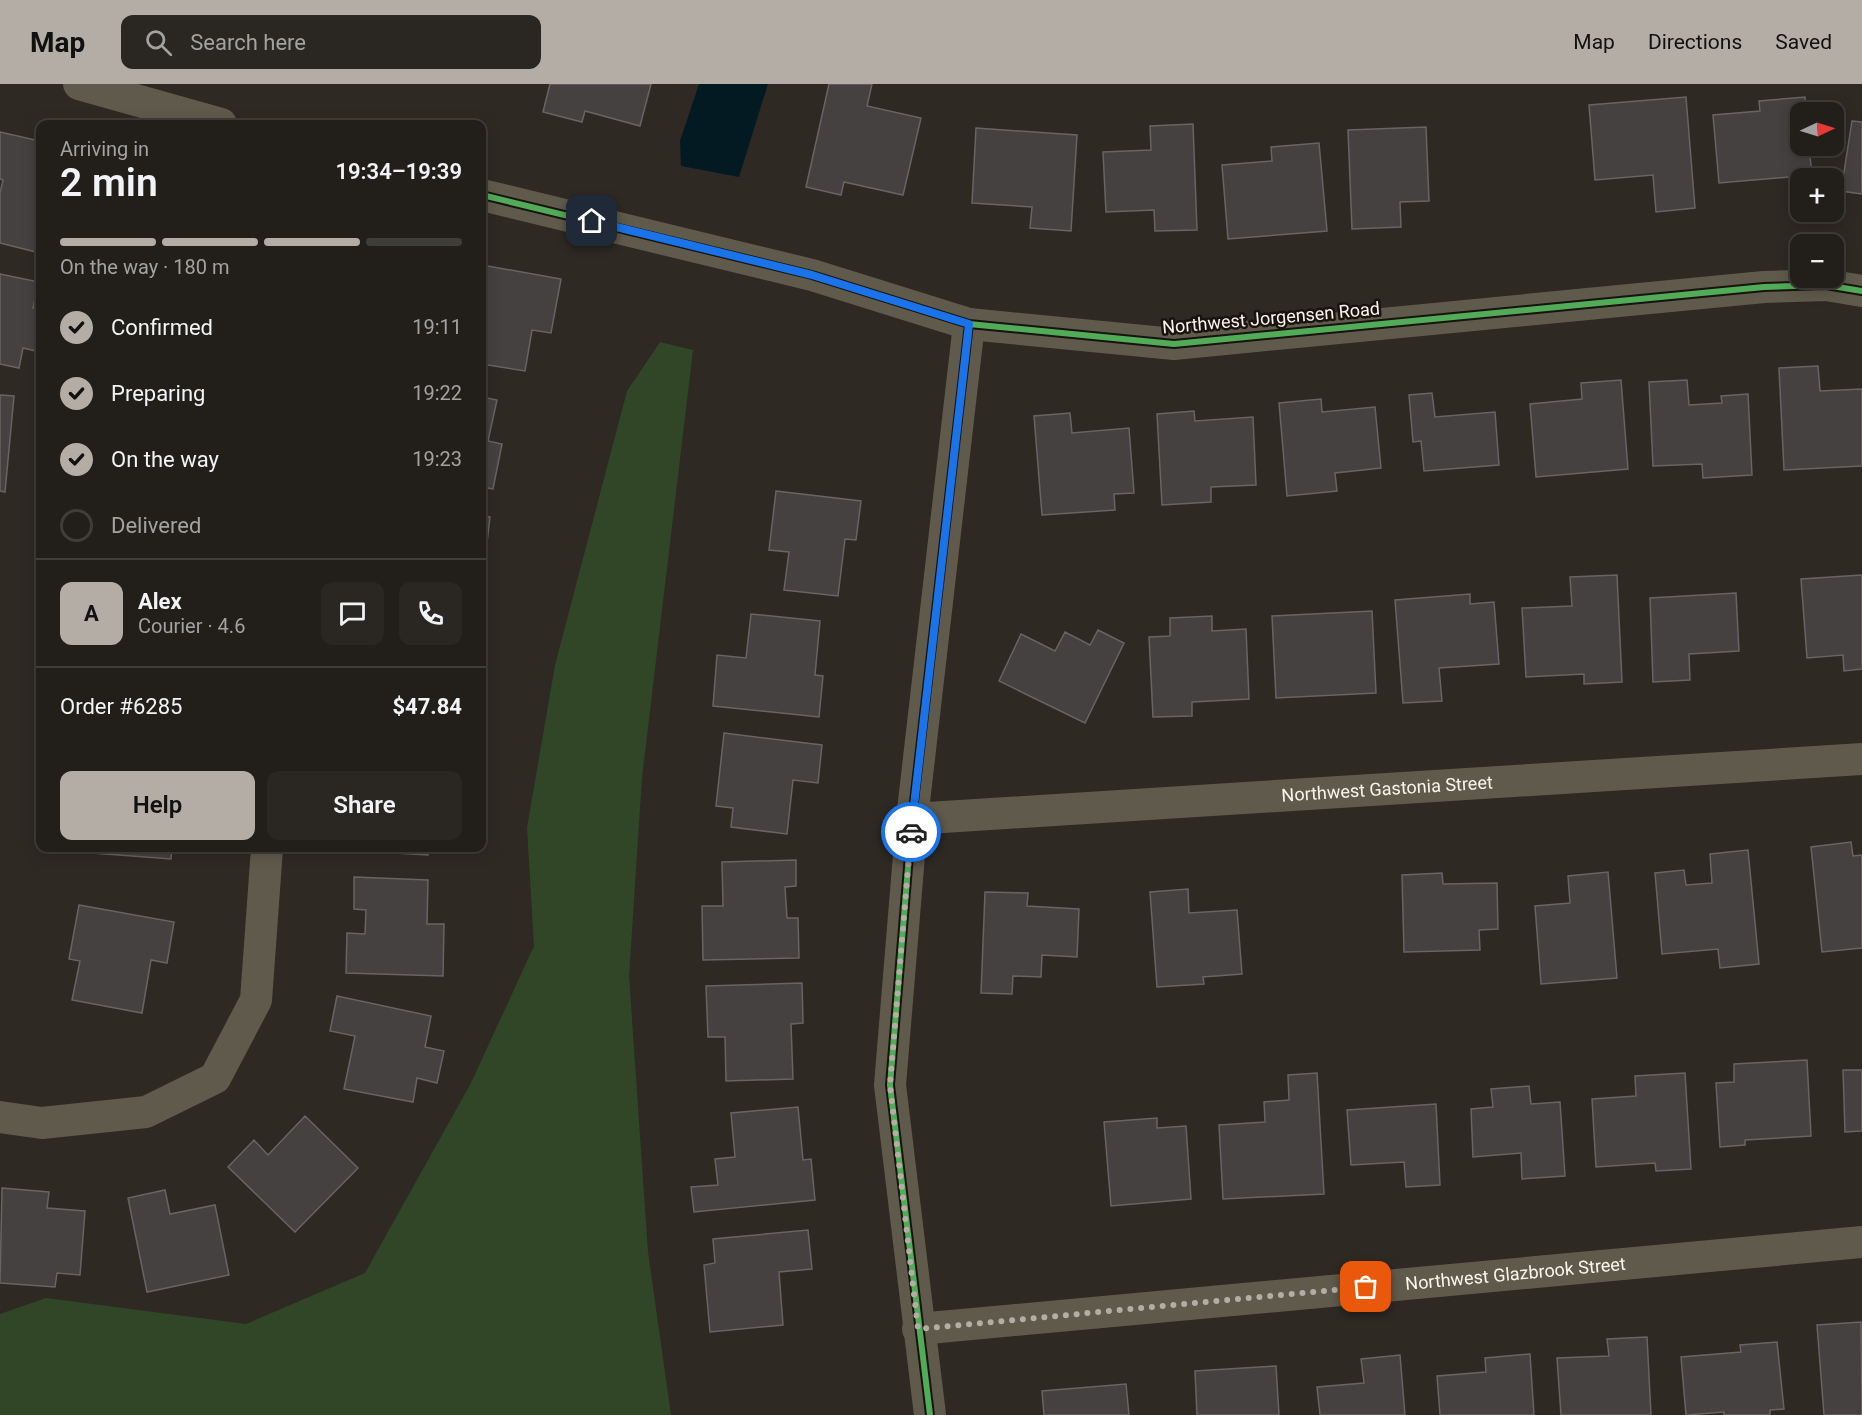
<!DOCTYPE html>
<html lang="en">
<head>
<meta charset="utf-8">
<style>
  body { margin:0; font-family:Roboto,sans-serif; background:#2a2723; color:#f1f3f6; height:100vh; display:flex; flex-direction:column; font-size:22px; white-space:nowrap }
  * { box-sizing:border-box; margin:0 }
  p { font-size:20px; color:#a2a2a2 }
  .icon { flex:none; width:33px; height:33px; fill:none; stroke:currentColor; stroke-width:2; stroke-linecap:round; stroke-linejoin:round }
  .map { position:relative; flex:1; overflow:hidden }
  .drawer { position:absolute; left:36px; top:36px; width:450px; height:732px; display:flex; flex-direction:column; background:#221f1a; border-radius:12px; box-shadow:0 3px 15px #0003,0 0 0 2px #3f3d39 }
  .drawer>* { flex:none }
  .needle { width:39px; rotate:86deg }
  .buttons { position:absolute; left:1790px; top:18px; display:grid; gap:12px }
  .buttons a { display:grid; place-items:center; width:54px; height:54px; border-radius:12px; background:#221f1a; box-shadow:0 3px 15px #0003,0 0 0 2px #3f3d39; font-size:30px }
  .pin { position:absolute; display:grid; place-items:center; width:51px; height:51px; color:#fff; margin:-26px; border-radius:12px; box-shadow:0 3px 9px #0006 }
  .courier { position:absolute; display:grid; place-items:center; width:60px; height:60px; margin:-30px; border:4px solid #1a73e8; border-radius:50%; background:#fff; color:#222; box-shadow:0 2px 8px #0007 }
  .overview em { font-style:normal; font-weight:600 }
  .overview div { display:flex; flex-direction:column-reverse }
  .overview { display:flex; align-items:center; justify-content:space-between; height:102px; padding:0 24px }
  h1 { font-size:39px; font-weight:600; line-height:45px }
  .bar { display:grid; grid-template-columns:repeat(4,1fr); gap:9px 6px; align-content:center; height:72px; padding:0 24px }
  .bar i { height:8px; border-radius:4px; background:#3f3d39 }
  .bar .current { background:#b3ada6 }
  .bar p { grid-column:span 4 }
  .line { display:flex; align-items:center; gap:15px; padding:0 24px; border-top:2px solid #3f3d39 }
  .line div { flex:1 }
  .round { display:grid; place-items:center; flex:none; width:63px; height:63px; border-radius:12px; background:#2a2723 }
  ol { padding:0 24px; list-style:none }
  li { display:flex; align-items:center; gap:18px; height:66px }
  li p { margin-inline-start:auto }
  li .icon { padding:6px; border-radius:50%; background:#b3ada6; color:#111; stroke-width:4 }
  li:last-child { color:#a2a2a2 }
  li i { width:33px; height:33px; border:3px solid #3f3d39; border-radius:50% }
  .action { display:flex; gap:12px; margin-top:auto; padding:12px 24px }
  .action a { flex:1; height:69px; border-radius:12px; background:#b3ada6; color:#111; font-size:24px; font-weight:600; line-height:69px; text-align:center }
  .action a+a { background:#2a2723; color:#f1f3f6 }
  header { display:flex; align-items:center; gap:36px; box-sizing:border-box; height:84px; padding:0 30px; background:#b3ada6; color:#111 }
  header strong { font-size:28px }
  nav { display:flex; gap:33px; margin-inline-start:auto; font-size:21px }
  .search { width:420px; height:54px; background:#2a2723; display:flex; align-items:center; gap:15px; box-sizing:border-box; padding:0 21px; border-radius:12px; color:#a2a2a2; font-size:22px }
  .map>svg:first-child { display:block }
</style>
</head>
<body>
<header>
<strong>Map</strong>
<div class="search"><svg class="icon" aria-label="search" viewBox="0 0 24 24"><circle cx="10" cy="10" r="6"/><path d="M15 15l6 6"/></svg>Search here</div>
<nav><a>Map</a><a>Directions</a><a>Saved</a></nav>
</header>
<div class="map">
<svg width="1862" height="1331" viewBox="0 0 1862 1331">
  <rect width="100%" height="100%" fill="#2e2923"/>
  <path fill="#314627" d="M 660,258 L 693,266 L 642,694 L 629,892 L 648,1168 L 671,1331 L 0,1331 L 0,1230 L 46,1214 L 246,1240 L 365,1189 L 471,999 L 534,862 L 527,744 L 555,581 L 627,307 Z"/>
  <path fill="#041a22" d="M 699,0 L 768,0 L 739,93 L 681,82 L 680,57 Z"/>
  <path fill="#454140" stroke="#696463" stroke-width="1.5" d="M 550,0 L 651,0 L 640,42 L 585,27 L 582,38 L 543,28 Z
    M 829,0 L 872,0 L 867,22 L 921,34 L 903,111 L 844,98 L 841,111 L 806,103 Z
    M 1686,13 L 1695,124 L 1656,128 L 1653,91 L 1595,96 L 1589,21 Z
    M 1805,13 L 1806,28 L 1800,28 L 1800,62 L 1809,62 L 1812,91 L 1719,99 L 1713,31 L 1760,27 L 1759,17 Z
    M 1852,37 L 1862,38 L 1862,110 L 1841,107 Z
    M 1193,40 L 1197,146 L 1155,147 L 1154,126 L 1106,128 L 1103,68 L 1151,66 L 1150,42 Z
    M 1426,43 L 1429,117 L 1400,118 L 1401,143 L 1352,145 L 1348,46 Z
    M 976,44 L 1077,51 L 1071,147 L 1030,144 L 1032,123 L 972,119 Z
    M 0,48 L 40,57 L 40,169 L 0,159 L 0,109 L 3,96 L 0,95 Z
    M 1319,59 L 1327,147 L 1228,155 L 1222,81 L 1272,77 L 1271,63 Z
    M 482,181 L 561,195 L 551,249 L 532,246 L 525,287 L 482,280 Z
    M 0,190 L 39,198 L 33,224 L 40,225 L 40,268 L 23,264 L 19,284 L 0,280 Z
    M 1818,282 L 1820,307 L 1862,305 L 1862,382 L 1784,386 L 1779,284 Z
    M 1621,296 L 1628,385 L 1536,393 L 1530,320 L 1582,315 L 1581,299 Z
    M 1687,296 L 1689,321 L 1722,319 L 1721,312 L 1748,310 L 1752,391 L 1703,394 L 1702,380 L 1653,382 L 1649,298 Z
    M 1432,309 L 1435,333 L 1495,328 L 1499,381 L 1424,387 L 1421,357 L 1413,358 L 1409,311 Z
    M 0,311 L 14,312 L 5,408 L 0,407 Z
    M 482,313 L 497,316 L 488,357 L 502,360 L 493,405 L 482,403 Z
    M 1321,315 L 1322,328 L 1375,323 L 1381,384 L 1335,389 L 1337,407 L 1287,412 L 1279,319 Z
    M 1194,327 L 1195,337 L 1253,333 L 1256,401 L 1211,403 L 1211,418 L 1162,421 L 1157,330 Z
    M 1070,329 L 1072,349 L 1129,344 L 1134,409 L 1114,410 L 1115,426 L 1042,431 L 1034,332 Z
    M 776,407 L 861,417 L 856,456 L 845,455 L 838,512 L 784,506 L 789,468 L 769,466 Z
    M 482,432 L 490,433 L 482,501 Z
    M 1617,491 L 1622,598 L 1584,600 L 1584,590 L 1526,593 L 1522,524 L 1572,522 L 1570,493 Z
    M 1862,491 L 1862,585 L 1844,587 L 1843,571 L 1807,574 L 1801,495 Z
    M 1736,509 L 1739,567 L 1689,570 L 1690,596 L 1653,598 L 1650,514 Z
    M 1470,510 L 1470,520 L 1494,518 L 1499,580 L 1439,584 L 1442,617 L 1403,619 L 1395,516 Z
    M 1372,527 L 1376,609 L 1276,614 L 1272,532 Z
    M 751,530 L 820,537 L 815,591 L 823,592 L 819,633 L 713,622 L 717,571 L 746,574 Z
    M 1212,532 L 1212,547 L 1246,545 L 1249,615 L 1192,618 L 1192,632 L 1153,633 L 1149,553 L 1170,552 L 1170,534 Z
    M 1098,546 L 1124,559 L 1085,639 L 999,597 L 1021,550 L 1055,567 L 1065,548 L 1090,561 Z
    M 724,649 L 822,661 L 818,699 L 793,696 L 787,750 L 731,743 L 733,724 L 716,722 Z
    M 1851,758 L 1853,772 L 1862,771 L 1862,864 L 1822,868 L 1811,763 Z
    M 66,764 L 172,764 L 171,775 L 66,767 Z
    M 345,764 L 429,764 L 428,771 L 344,766 Z
    M 1748,766 L 1759,880 L 1720,884 L 1718,865 L 1662,870 L 1655,789 L 1684,786 L 1686,801 L 1712,799 L 1710,770 Z
    M 796,776 L 796,802 L 785,803 L 787,834 L 798,834 L 799,874 L 703,876 L 702,822 L 723,822 L 722,778 Z
    M 1608,788 L 1617,894 L 1541,900 L 1535,822 L 1570,819 L 1568,792 Z
    M 1442,789 L 1443,800 L 1497,799 L 1498,845 L 1479,846 L 1480,866 L 1404,868 L 1402,791 Z
    M 354,793 L 428,796 L 427,840 L 444,840 L 443,892 L 346,889 L 347,849 L 365,850 L 366,826 L 354,825 Z
    M 1188,805 L 1189,829 L 1237,826 L 1242,890 L 1203,893 L 1204,900 L 1157,903 L 1150,808 Z
    M 985,808 L 1028,809 L 1027,822 L 1079,825 L 1077,873 L 1042,871 L 1041,893 L 1013,892 L 1012,910 L 981,909 Z
    M 79,821 L 174,838 L 167,879 L 151,876 L 142,929 L 72,916 L 80,877 L 69,875 Z
    M 802,899 L 803,939 L 791,940 L 793,995 L 726,997 L 725,953 L 708,953 L 706,902 Z
    M 337,912 L 431,932 L 425,963 L 444,967 L 437,999 L 417,994 L 413,1018 L 344,1005 L 355,952 L 330,947 Z
    M 1807,976 L 1811,1052 L 1745,1056 L 1745,1061 L 1720,1063 L 1716,999 L 1734,998 L 1734,980 Z
    M 1843,986 L 1862,986 L 1862,1047 L 1845,1048 Z
    M 1317,989 L 1324,1110 L 1223,1115 L 1219,1041 L 1265,1038 L 1264,1018 L 1289,1016 L 1288,991 Z
    M 1685,989 L 1691,1085 L 1656,1087 L 1655,1079 L 1596,1083 L 1592,1015 L 1636,1012 L 1635,992 Z
    M 1529,1002 L 1531,1020 L 1560,1018 L 1565,1092 L 1522,1095 L 1521,1069 L 1473,1073 L 1471,1025 L 1493,1023 L 1491,1005 Z
    M 1436,1020 L 1440,1101 L 1406,1103 L 1404,1078 L 1351,1081 L 1347,1026 Z
    M 798,1023 L 803,1076 L 811,1075 L 815,1116 L 694,1128 L 691,1103 L 718,1101 L 715,1075 L 735,1073 L 731,1029 Z
    M 305,1032 L 358,1084 L 295,1148 L 228,1083 L 254,1056 L 268,1071 Z
    M 1157,1034 L 1157,1044 L 1186,1042 L 1191,1115 L 1111,1122 L 1104,1038 Z
    M 2,1104 L 49,1108 L 47,1124 L 85,1127 L 80,1191 L 57,1189 L 55,1203 L 0,1199 Z
    M 165,1106 L 170,1130 L 215,1121 L 229,1191 L 147,1208 L 128,1114 Z
    M 808,1146 L 812,1185 L 779,1188 L 783,1241 L 710,1248 L 704,1181 L 715,1179 L 713,1155 Z
    M 1861,1238 L 1862,1331 L 1824,1331 L 1817,1241 Z
    M 1647,1253 L 1651,1331 L 1561,1331 L 1557,1274 L 1609,1272 L 1607,1255 Z
    M 1777,1258 L 1784,1325 L 1770,1326 L 1770,1331 L 1724,1331 L 1724,1328 L 1686,1331 L 1681,1273 L 1741,1268 L 1740,1261 Z
    M 1530,1270 L 1534,1331 L 1440,1331 L 1437,1292 L 1486,1288 L 1485,1274 Z
    M 1400,1271 L 1405,1331 L 1320,1331 L 1317,1303 L 1364,1299 L 1361,1275 Z
    M 1276,1282 L 1279,1331 L 1197,1331 L 1195,1287 Z
    M 1126,1300 L 1129,1331 L 1044,1331 L 1042,1307 Z"/>
  <g fill="none" stroke-linecap="round" stroke-linejoin="round">
    <g stroke="#5f5a4b" stroke-width="32">
      <path d="M 79,0 L 221,40"/>
      <path d="M 482,111 L 812,191 L 969,240 L 1174,260 L 1764,203 L 1826,201 L 1862,207"/>
      <path id="s1" d="M 912,735 L 1862,675"/>
      <path d="M 0,1033 L 42,1039 L 146,1028 L 215,994 L 256,916 L 267,764"/>
      <path id="s2" d="M 918,1245 L 1862,1158"/>
      <path d="M 930,1331 L 890,1001 L 912,735 L 969,240"/>
    </g>
    <g stroke="#18130e" stroke-width="10">
      <path id="cycleway" d="M 482,111 L 812,191 L 969,240 L 1174,260 L 1764,203 L 1826,201 L 1862,207
        M 930,1331 L 890,1001 L 912,735 L 969,240"/>
    </g>
    <use href="#cycleway" stroke="#51ab58" stroke-width="6"/>
  </g>
  <g fill="none" stroke-linecap="round" stroke-linejoin="round">
    <path stroke="#b3ada6" stroke-width="6" stroke-dasharray="0 10.8" d="M 911,748 L 890,1001 L 918,1245 L 1366,1203"/>
    <path stroke="#1a73e8" stroke-width="8" d="M 592,137 L 812,191 L 969,240 L 911,748"/>
  </g>
  <g text-anchor="middle" stroke-width="5" stroke-linejoin="round" paint-order="stroke">
    <g font-size="18" fill="#faf4ec" stroke="#18130e">
      <text transform="translate(1271 234) rotate(-5)" y="6">Northwest Jorgensen Road</text>
      <text dy="6" stroke="none"><textPath href="#s1" startOffset="476">Northwest Gastonia Street</textPath></text>
      <text dy="6" stroke="none"><textPath href="#s2" startOffset="600">Northwest Glazbrook Street</textPath></text>
    </g>
  </g>
</svg>
<div class="buttons">
<a><svg class="needle" viewBox="-14 -14 28 28"><path d="M0-13l5 13h-10z" fill="#e53935"/><path d="M0 13l5-13h-10z" fill="#a2a2a2"/></svg></a>
<a>+</a>
<a>−</a>
</div>
<div class="pin" style="left:1366px;top:1203px;background:#ea580c"><svg class="icon" aria-label="bag" viewBox="0 0 24 24"><path d="M5 8h14l-1 12H6zM9 8a3 3 0 0 1 6 0"/></svg></div>
<div class="pin" style="left:592px;top:137px;background:#1f2937"><svg class="icon" aria-label="home" viewBox="0 0 24 24"><path d="M3 11l9-7 9 7M6 9v11h12V9"/></svg></div>
<div class="courier" style="left:911px;top:748px"><svg class="icon" aria-label="car" viewBox="0 0 24 24"><path d="M5 17H2v-5l4-1 3-4h7l3 4 3 1v5h-3M9 17h6M6 11h13"/><circle cx="7" cy="17" r="2"/><circle cx="17" cy="17" r="2"/></svg></div>
<section class="drawer">
<div class="overview"><div><h1>2 min</h1><p>Arriving in</p></div><em>19:34–19:39</em></div>
<div class="bar"><i class="current"></i><i class="current"></i><i class="current"></i><i></i><p>On the way · 180 m</p></div>
<ol>
<li><svg class="icon" aria-label="check" viewBox="0 0 24 24"><path d="M5 12l5 5 9-10"/></svg>Confirmed<p>19:11</p></li>
<li><svg class="icon" aria-label="check" viewBox="0 0 24 24"><path d="M5 12l5 5 9-10"/></svg>Preparing<p>19:22</p></li>
<li><svg class="icon" aria-label="check" viewBox="0 0 24 24"><path d="M5 12l5 5 9-10"/></svg>On the way<p>19:23</p></li>
<li><i></i>Delivered</li>
</ol>
<div class="line" style="height:108px"><b class="round" style="background:#b3ada6;color:#111">A</b><div><b>Alex</b><p>Courier · 4.6</p></div><a class="round"><svg class="icon" aria-label="chat" viewBox="0 0 24 24"><path d="M4 5h16v11H9l-5 4z"/></svg></a><a class="round"><svg class="icon" aria-label="phone" viewBox="0 0 24 24"><path d="M5 4h4l2 5-3 2q2 4 5 5l2-3 5 2v4C11 20 4 13 5 4z"/></svg></a></div>
<div class="line" style="height:78px"><div>Order #6285</div><b>$47.84</b></div>
<div class="action"><a>Help</a><a>Share</a></div>
</section>
</div>
</body>
</html>
